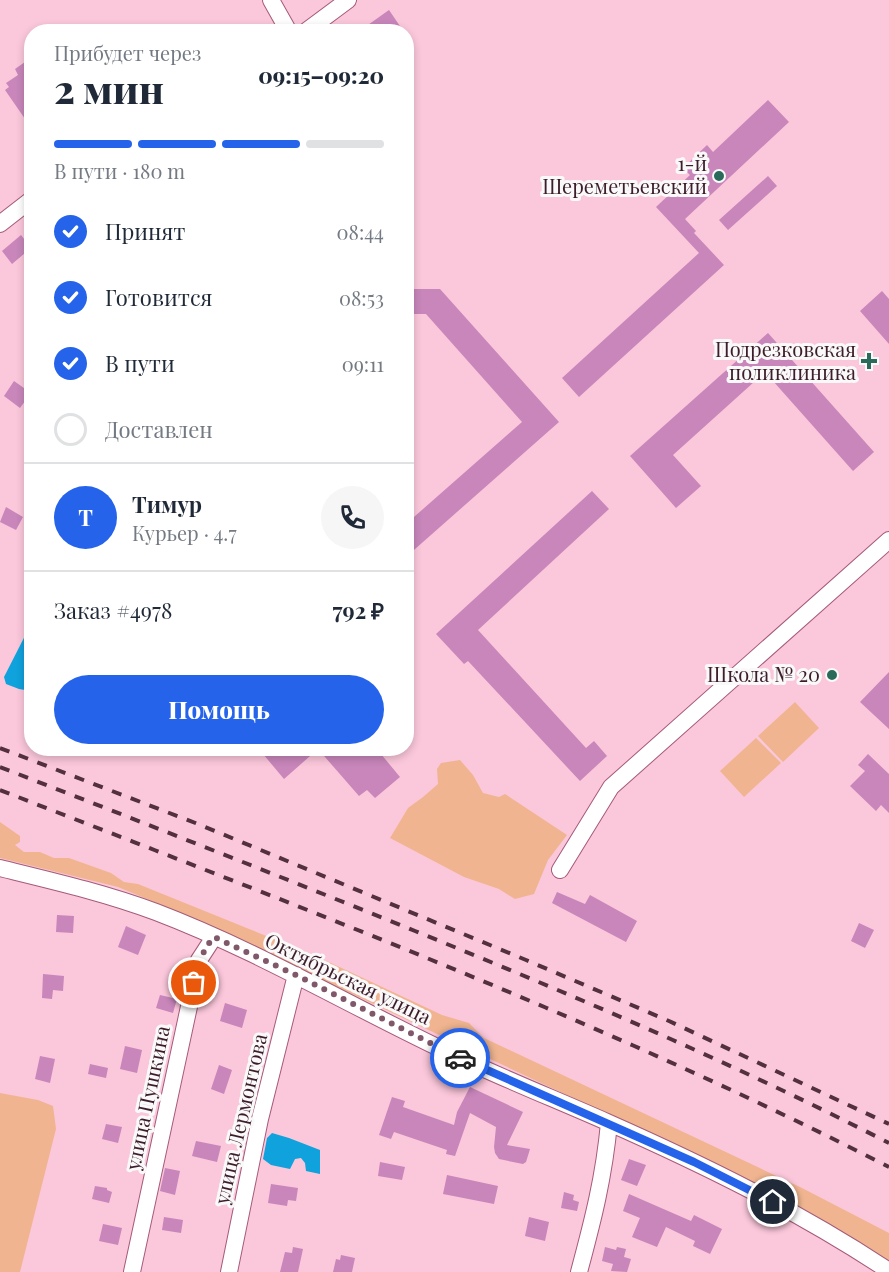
<!DOCTYPE html>
<html lang="ru">
<head>
<meta charset="utf-8">
<style>
  body { margin:0; font-family:"Playfair Display",serif; background:#f6f6f7; color:#1f2937; height:100vh; display:flex; flex-direction:column; font-size:22px; white-space:nowrap }
  * { box-sizing:border-box; margin:0 }
  p { font-size:20px; color:#747a83 }
  .icon { flex:none; width:33px; height:33px; fill:none; stroke:currentColor; stroke-width:2; stroke-linecap:round; stroke-linejoin:round }
  .map { position:relative; flex:1; overflow:hidden }
  .sheet { position:absolute; left:24px; top:24px; width:390px; height:732px; display:flex; flex-direction:column; background:#fff; border-radius:24px; box-shadow:0 3px 9px #0003 }
  .sheet>* { flex:none }
  .pin { position:absolute; display:grid; place-items:center; width:51px; height:51px; color:#fff; margin:-26px; border:3px solid #fff; border-radius:50%; box-shadow:0 2px 6px #0007 }
  .courier { position:absolute; display:grid; place-items:center; width:60px; height:60px; margin:-30px; border:4px solid #2563eb; border-radius:50%; background:#fff; color:#222; box-shadow:0 2px 8px #0007 }
  .head em { font-style:normal; font-weight:800 }
  .head div { display:flex; flex-direction:column-reverse }
  .head { display:flex; align-items:center; justify-content:space-between; height:102px; padding:0 30px }
  h1 { font-size:39px; font-weight:800; line-height:45px }
  .bar { display:grid; grid-template-columns:repeat(4,1fr); gap:9px 6px; align-content:center; height:72px; padding:0 30px }
  .bar i { height:8px; border-radius:4px; background:#e0e1e3 }
  .bar .current { background:#2563eb }
  .bar p { grid-column:span 4 }
  .line { display:flex; align-items:center; gap:15px; padding:0 30px; border-top:2px solid #e0e1e3 }
  .line div { flex:1 }
  .round { display:grid; place-items:center; flex:none; width:63px; height:63px; border-radius:32px; background:#f6f6f7 }
  ol { padding:0 30px; list-style:none }
  li { display:flex; align-items:center; gap:18px; height:66px }
  li p { margin-inline-start:auto }
  li .icon { padding:6px; border-radius:50%; background:#2563eb; color:#fff; stroke-width:4 }
  li:last-child { color:#747a83 }
  li i { width:33px; height:33px; border:3px solid #e0e1e3; border-radius:50% }
  .cta { display:flex; gap:12px; margin-top:auto; padding:12px 30px }
  .cta a { flex:1; height:69px; border-radius:36px; background:#2563eb; color:#fff; font-size:24px; font-weight:800; line-height:69px; text-align:center }
  .map>svg:first-child { display:block }
</style>
</head>
<body>
<div class="map">
<svg width="889" height="1272" viewBox="0 0 889 1272">
  <rect width="100%" height="100%" fill="#fbc7db"/>
  <path fill="#f0b590" d="M 795,702 L 819,728 L 783,762 L 758,736 Z
    M 756,738 L 781,763 L 744,797 L 720,771 Z
    M 460,760 L 473,775 L 483,793 L 499,797 L 505,794 L 567,835 L 548,860 L 534,894 L 515,899 L 499,889 L 464,877 L 390,838 L 408,808 L 423,797 L 438,784 L 437,769 L 441,763 Z
    M 0,822 L 20,836 L 20,842 L 15,845 L 24,852 L 40,852 L 54,858 L 69,858 L 111,873 L 124,882 L 138,884 L 316,956 L 442,1015 L 469,1023 L 484,1038 L 802,1188 L 889,1233 L 889,1264 L 795,1207 L 788,1195 L 773,1196 L 624,1122 L 178,912 L 118,887 L 0,858 Z
    M 0,1093 L 38,1100 L 53,1106 L 56,1129 L 20,1272 L 0,1272 Z"/>
  <path fill="#10a2dc" d="M 31,624 L 31,691 L 19,689 L 6,684 L 4,677 Z
    M 272,1133 L 289,1138 L 320,1150 L 320,1174 L 306,1171 L 305,1163 L 301,1158 L 295,1159 L 290,1169 L 271,1165 L 263,1159 L 267,1138 Z"/>
  <path fill="#c886bb" d="M 389,10 L 404,32 L 358,32 Z
    M 32,57 L 32,129 L 5,90 L 9,87 L 6,83 L 18,75 L 15,69 Z
    M 768,100 L 789,122 L 685,219 L 696,231 L 694,233 L 724,265 L 579,397 L 562,378 L 699,253 L 656,207 L 690,175 L 683,168 L 707,145 L 713,152 Z
    M 768,176 L 777,186 L 728,230 L 719,220 Z
    M 21,235 L 31,248 L 12,264 L 2,251 Z
    M 406,289 L 440,289 L 559,422 L 406,557 L 406,524 L 522,422 L 426,314 L 406,314 Z
    M 882,291 L 889,299 L 889,344 L 860,311 Z
    M 768,333 L 874,452 L 853,471 L 765,372 L 673,455 L 701,486 L 676,508 L 630,456 Z
    M 14,381 L 31,393 L 20,408 L 4,396 Z
    M 592,491 L 609,509 L 478,630 L 586,748 L 594,741 L 607,756 L 580,781 L 468,661 L 464,664 L 436,634 Z
    M 6,507 L 23,517 L 16,530 L 0,522 Z
    M 889,672 L 889,729 L 860,702 Z
    M 258,748 L 376,748 L 400,777 L 375,798 L 367,790 L 359,796 L 318,749 L 284,779 Z
    M 868,754 L 889,774 L 889,813 L 881,805 L 876,811 L 850,786 L 865,771 L 858,765 Z
    M 557,892 L 585,904 L 590,895 L 637,921 L 626,942 L 552,903 Z
    M 57,915 L 74,916 L 73,933 L 56,932 Z
    M 859,923 L 874,930 L 865,948 L 851,941 Z
    M 126,926 L 146,935 L 138,955 L 118,947 Z
    M 43,974 L 64,976 L 63,991 L 53,990 L 52,999 L 42,998 Z
    M 160,995 L 177,999 L 173,1013 L 156,1008 Z
    M 225,1003 L 247,1010 L 242,1028 L 220,1021 Z
    M 125,1046 L 142,1050 L 137,1073 L 120,1069 Z
    M 40,1056 L 55,1059 L 50,1083 L 35,1079 Z
    M 90,1064 L 108,1068 L 106,1078 L 88,1074 Z
    M 219,1065 L 232,1070 L 224,1094 L 211,1089 Z
    M 470,1087 L 523,1112 L 507,1145 L 530,1149 L 526,1162 L 523,1164 L 499,1159 L 495,1153 L 494,1147 L 496,1127 L 470,1113 L 455,1156 L 446,1154 L 447,1150 L 394,1132 L 391,1139 L 379,1135 L 392,1097 L 405,1101 L 403,1107 L 454,1125 L 457,1112 Z
    M 106,1124 L 122,1127 L 118,1143 L 102,1139 Z
    M 196,1141 L 221,1146 L 217,1162 L 192,1156 Z
    M 629,1159 L 646,1165 L 637,1186 L 621,1180 Z
    M 380,1162 L 405,1167 L 402,1180 L 378,1176 Z
    M 165,1168 L 180,1171 L 175,1195 L 160,1191 Z
    M 447,1175 L 498,1186 L 494,1204 L 443,1194 Z
    M 271,1184 L 298,1188 L 296,1201 L 288,1200 L 287,1206 L 268,1203 Z
    M 95,1186 L 107,1188 L 107,1190 L 112,1192 L 109,1203 L 92,1199 Z
    M 564,1192 L 574,1195 L 573,1200 L 579,1202 L 577,1211 L 561,1208 Z
    M 629,1194 L 691,1221 L 694,1215 L 722,1229 L 710,1254 L 693,1246 L 695,1241 L 666,1227 L 657,1247 L 632,1237 L 640,1218 L 623,1211 Z
    M 164,1217 L 183,1220 L 181,1233 L 162,1230 Z
    M 529,1217 L 549,1222 L 545,1241 L 525,1236 Z
    M 103,1224 L 122,1228 L 118,1245 L 99,1241 Z
    M 293,1247 L 303,1249 L 298,1272 L 280,1272 L 285,1252 L 292,1253 Z
    M 605,1247 L 616,1250 L 617,1247 L 626,1249 L 624,1257 L 631,1259 L 627,1272 L 611,1271 L 613,1264 L 602,1261 Z
    M 341,1255 L 355,1258 L 352,1272 L 333,1272 L 336,1259 L 340,1260 Z"/>
  <g fill="none" stroke-linecap="round" stroke-linejoin="round">
    <g stroke="#a55a7a" stroke-width="18">
      <path id="minor" d="M 271,0 L 289,32
        M 305,32 L 348,0
        M 0,224 L 32,199
        M 0,868 C 53,881 105,893 156,912 C 261,952 357,1010 458,1057 C 507,1080 557,1100 607,1122 C 704,1165 800,1212 889,1271
        M 560,870 L 611,787 L 889,540
        M 132,1272 L 199,960 L 214,937
        M 229,1272 L 260,1119 L 296,975
        M 579,1272 C 593,1220 604,1177 609,1123"/>
    </g>
    <use href="#minor" stroke="#fff" stroke-width="16"/>
    <path stroke="#52303e" stroke-width="4" stroke-dasharray="10 10" stroke-linecap="butt" d="M 0,748 L 198,824 L 526,960 L 669,1021 L 889,1124
      M 0,767 C 139,821 277,875 415,931 C 575,996 735,1064 889,1143
      M 0,790 C 300,907 602,1020 889,1167"/>
  </g>
  <g fill="none" stroke-linecap="round" stroke-linejoin="round">
    <path stroke="#805869" stroke-width="6" stroke-dasharray="0 10.8" d="M 194,983 C 198,964 202,951 214,937 L 296,975 L 460,1058"/>
    <path stroke="#2563eb" stroke-width="8" d="M 460,1058 L 694,1162 L 773,1202"/>
  </g>
  <g fill="#296a5a" stroke="#f9f9f9" stroke-width="2">
    <circle cx="719" cy="176" r="6"/>
    <path d="M866 352h6v6h6v6h-6v6h-6v-6h-6v-6h6z"/>
    <circle cx="832" cy="675" r="6"/>
  </g>
  <g text-anchor="middle" stroke-width="6" stroke-linejoin="round" paint-order="stroke">
    <g font-size="20" fill="#3d1d2b" stroke="#f9f9f9" text-anchor="end">
      <text x="707" y="171">1-й<tspan x="707" dy="23">Шереметьевский</tspan></text>
      <text x="856" y="357">Подрезковская<tspan x="856" dy="23">поликлиника</tspan></text>
      <text x="820" y="682">Школа № 20</text>
    </g>
    <g font-size="20" fill="#3d1d2b" stroke="#f9f9f9">
      <text transform="translate(348 979) rotate(26)" y="7">Октябрьская улица</text>
      <text transform="translate(148 1098) rotate(-78)" y="7">улица Пушкина</text>
      <text transform="translate(241 1119) rotate(-77)" y="7">улица Лермонтова</text>
    </g>
  </g>
</svg>
<div class="pin" style="left:194px;top:983px;background:#ea580c"><svg class="icon" aria-label="bag" viewBox="0 0 24 24"><path d="M5 8h14l-1 12H6zM9 8a3 3 0 0 1 6 0"/></svg></div>
<div class="pin" style="left:773px;top:1202px;background:#1f2937"><svg class="icon" aria-label="home" viewBox="0 0 24 24"><path d="M3 11l9-7 9 7M6 9v11h12V9"/></svg></div>
<div class="courier" style="left:460px;top:1058px"><svg class="icon" aria-label="car" viewBox="0 0 24 24"><path d="M5 17H2v-5l4-1 3-4h7l3 4 3 1v5h-3M9 17h6M6 11h13"/><circle cx="7" cy="17" r="2"/><circle cx="17" cy="17" r="2"/></svg></div>
<section class="sheet">
<div class="head"><div><h1>2 мин</h1><p>Прибудет через</p></div><em>09:15–09:20</em></div>
<div class="bar"><i class="current"></i><i class="current"></i><i class="current"></i><i></i><p>В пути · 180 m</p></div>
<ol>
<li><svg class="icon" aria-label="check" viewBox="0 0 24 24"><path d="M5 12l5 5 9-10"/></svg>Принят<p>08:44</p></li>
<li><svg class="icon" aria-label="check" viewBox="0 0 24 24"><path d="M5 12l5 5 9-10"/></svg>Готовится<p>08:53</p></li>
<li><svg class="icon" aria-label="check" viewBox="0 0 24 24"><path d="M5 12l5 5 9-10"/></svg>В пути<p>09:11</p></li>
<li><i></i>Доставлен</li>
</ol>
<div class="line" style="height:108px"><b class="round" style="background:#2563eb;color:#fff">Т</b><div><b>Тимур</b><p>Курьер · 4.7</p></div><a class="round"><svg class="icon" aria-label="phone" viewBox="0 0 24 24"><path d="M5 4h4l2 5-3 2q2 4 5 5l2-3 5 2v4C11 20 4 13 5 4z"/></svg></a></div>
<div class="line" style="height:78px"><div>Заказ #4978</div><b>792 ₽</b></div>
<div class="cta"><a>Помощь</a></div>
</section>
</div>
</body>
</html>
